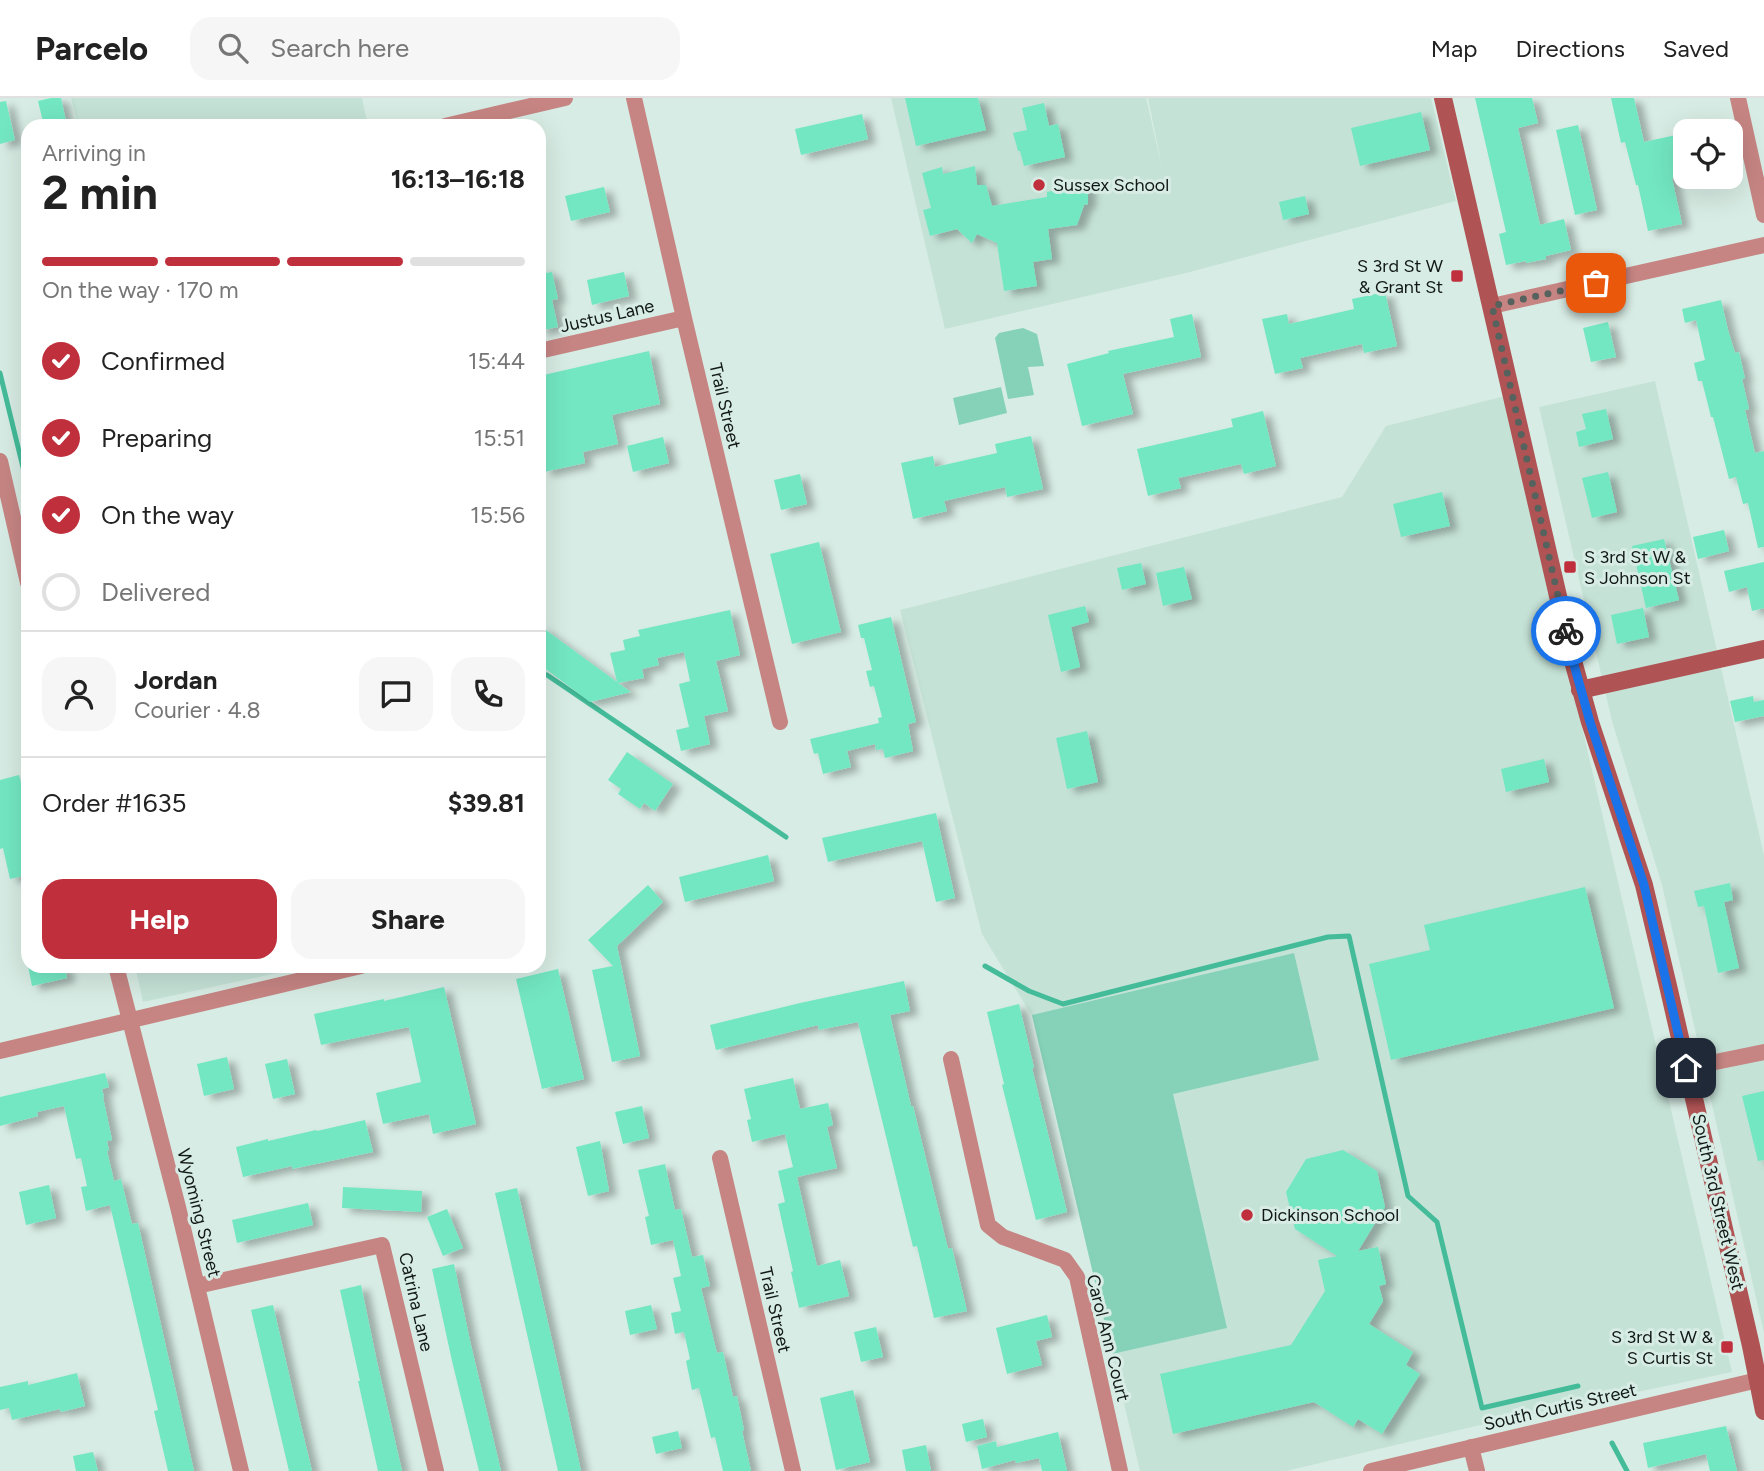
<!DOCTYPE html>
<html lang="en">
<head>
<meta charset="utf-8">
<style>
  body { margin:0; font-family:Figtree,sans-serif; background:#f6f6f6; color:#222; height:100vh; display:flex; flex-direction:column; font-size:26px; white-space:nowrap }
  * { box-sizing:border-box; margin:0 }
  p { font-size:23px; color:#767676 }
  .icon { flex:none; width:38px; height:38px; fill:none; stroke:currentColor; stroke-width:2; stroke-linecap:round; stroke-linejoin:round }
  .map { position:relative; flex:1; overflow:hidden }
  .side { position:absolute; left:21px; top:21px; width:525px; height:854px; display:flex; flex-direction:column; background:#fff; border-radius:21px; box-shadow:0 7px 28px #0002 }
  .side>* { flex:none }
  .buttons { position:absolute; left:1673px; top:21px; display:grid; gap:14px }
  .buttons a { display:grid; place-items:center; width:70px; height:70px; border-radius:14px; background:#fff; box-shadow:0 7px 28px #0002; font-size:35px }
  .pin { position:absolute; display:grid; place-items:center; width:60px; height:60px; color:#fff; margin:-30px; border-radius:14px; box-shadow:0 4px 10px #0006 }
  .courier { position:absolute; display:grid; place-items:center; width:70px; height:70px; margin:-35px; border:5px solid #1a73e8; border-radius:50%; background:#fff; color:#222; box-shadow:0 2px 9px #0007 }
  .headline em { font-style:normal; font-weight:700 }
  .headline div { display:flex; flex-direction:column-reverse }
  .headline { display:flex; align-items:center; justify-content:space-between; height:119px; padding:0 21px }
  h1 { font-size:46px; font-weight:700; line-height:52px }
  .bar { display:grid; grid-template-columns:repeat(4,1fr); gap:10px 7px; align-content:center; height:84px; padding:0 21px }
  .bar i { height:9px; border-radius:5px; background:#e0e0e0 }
  .bar .on { background:#bf2f3c }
  .bar p { grid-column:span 4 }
  .line { display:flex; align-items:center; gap:18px; padding:0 21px; border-top:2px solid #e0e0e0 }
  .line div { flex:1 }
  .round { display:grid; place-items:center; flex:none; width:74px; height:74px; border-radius:21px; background:#f6f6f6 }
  ol { padding:0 21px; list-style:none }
  li { display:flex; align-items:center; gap:21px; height:77px }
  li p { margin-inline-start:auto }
  li .icon { padding:7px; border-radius:50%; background:#bf2f3c; color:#fff; stroke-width:4 }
  li:last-child { color:#767676 }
  li i { width:38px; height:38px; border:4px solid #e0e0e0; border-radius:50% }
  .cta { display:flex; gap:14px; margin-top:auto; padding:14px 21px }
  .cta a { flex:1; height:80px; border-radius:21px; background:#bf2f3c; color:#fff; font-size:28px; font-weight:700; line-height:80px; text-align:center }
  .cta a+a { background:#f6f6f6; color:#222 }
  header { display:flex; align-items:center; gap:42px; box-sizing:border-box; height:98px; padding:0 35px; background:#fff; border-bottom:2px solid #e0e0e0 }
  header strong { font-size:33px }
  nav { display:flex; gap:38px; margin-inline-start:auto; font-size:24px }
  .search { width:490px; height:63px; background:#f6f6f6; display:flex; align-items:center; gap:18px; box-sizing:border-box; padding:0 24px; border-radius:21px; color:#767676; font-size:26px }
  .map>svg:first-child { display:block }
</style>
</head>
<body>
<header>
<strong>Parcelo</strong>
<div class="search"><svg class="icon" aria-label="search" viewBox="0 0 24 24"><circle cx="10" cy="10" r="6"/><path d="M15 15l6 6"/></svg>Search here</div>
<nav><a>Map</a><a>Directions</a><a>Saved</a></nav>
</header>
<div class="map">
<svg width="1764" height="1373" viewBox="0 0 1764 1373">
  <defs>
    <filter id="shadow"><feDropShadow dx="8" dy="4.5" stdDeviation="3.5" flood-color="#0004"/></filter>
  </defs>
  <rect width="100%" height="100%" fill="#d7ece4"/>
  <path fill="#c5e2d7" d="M 71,0 L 362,0 L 368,28 L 78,28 Z
    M 891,0 L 1146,0 L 1163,74 L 1148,0 L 1431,0 L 1456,103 L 1186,175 L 945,231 Z
    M 1655,283 L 1764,757 L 1764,1235 L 1662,787 L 1612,623 L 1539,309 Z
    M 1505,298 L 1732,1274 L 1476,1328 L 1286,1373 L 1140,1373 L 1032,918 L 982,836 L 900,512 L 1342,399 L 1386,328 Z
    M 135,868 L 309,868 L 143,904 Z"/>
  <path fill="#85d2b8" d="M 1023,230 L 1037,236 L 1044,268 L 1028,269 L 1034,297 L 1008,301 L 995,240 L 999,235 Z
    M 1001,289 L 1007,315 L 959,327 L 953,300 Z
    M 1294,855 L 1319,962 L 1173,996 L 1227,1230 L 1112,1256 L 1032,917 Z"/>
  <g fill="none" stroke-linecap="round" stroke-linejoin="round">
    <path stroke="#44bc99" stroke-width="5" d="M 0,275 L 28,390
      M 547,577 L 786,739
      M 985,868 L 1029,893 L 1063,906 L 1328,839 L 1349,838 L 1408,1098 L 1437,1124 L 1482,1310 L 1578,1288
      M 1612,1345 L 1627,1373"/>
  </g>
  <path fill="#73e7c2" filter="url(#shadow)" d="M 51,0 L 61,0 L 67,28 L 44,28 L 38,3 Z
    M 905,0 L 978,0 L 986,32 L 916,48 Z
    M 1475,0 L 1532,0 L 1538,25 L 1518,30 L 1540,127 L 1564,121 L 1571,152 L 1546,158 L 1546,161 L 1526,165 L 1526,163 L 1506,167 L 1499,136 L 1506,134 Z
    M 1611,0 L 1634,0 L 1644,44 L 1685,35 L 1685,77 L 1672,80 L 1682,126 L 1648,133 L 1638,87 L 1636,87 L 1625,44 L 1621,45 Z
    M 6,3 L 15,42 L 0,46 L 0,4 Z
    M 1044,5 L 1049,28 L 1058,26 L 1065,59 L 1024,68 L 1020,53 L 1018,53 L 1013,35 L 1027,32 L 1022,10 Z
    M 1421,14 L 1430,52 L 1360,68 L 1351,30 Z
    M 862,16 L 868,41 L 801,57 L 795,31 Z
    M 1578,27 L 1597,112 L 1575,117 L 1556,32 Z
    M 975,68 L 977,87 L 986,87 L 992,108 L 1047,99 L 1047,94 L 1088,85 L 1088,106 L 1084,107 L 1077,127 L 1048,131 L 1052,161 L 1033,164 L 1037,188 L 1004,193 L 997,145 L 977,136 L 972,145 L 957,131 L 930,138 L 923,112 L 931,110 L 922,75 L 942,69 L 943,76 Z
    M 604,89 L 610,114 L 571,123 L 565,98 Z
    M 1305,98 L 1309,116 L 1283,122 L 1279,104 Z
    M 545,170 L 546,175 L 552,174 L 558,201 L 552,202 L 558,229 L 539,233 L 539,171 Z
    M 624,174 L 629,198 L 592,207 L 587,182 Z
    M 1385,194 L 1397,248 L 1364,255 L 1362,246 L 1300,260 L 1303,270 L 1275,276 L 1262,221 L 1287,216 L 1289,226 L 1354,211 L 1352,201 Z
    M 1721,202 L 1728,232 L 1735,255 L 1739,254 L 1745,281 L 1742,281 L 1749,311 L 1745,312 L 1755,355 L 1764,353 L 1764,449 L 1758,450 L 1748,405 L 1743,406 L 1736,379 L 1729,381 L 1713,319 L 1711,319 L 1702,283 L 1698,283 L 1694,265 L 1705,262 L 1696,222 L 1685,225 L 1682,211 Z
    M 1192,216 L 1201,259 L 1123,276 L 1133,316 L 1082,328 L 1067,266 L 1109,255 L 1108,253 L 1174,239 L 1170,221 Z
    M 1608,224 L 1616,259 L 1591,264 L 1583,230 Z
    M 649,253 L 660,306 L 612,317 L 618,346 L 583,354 L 585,365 L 544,374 L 539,352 L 539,278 Z
    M 1606,311 L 1613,341 L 1579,349 L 1576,334 L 1586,331 L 1582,316 Z
    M 1263,313 L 1276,368 L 1244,376 L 1241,366 L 1178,380 L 1181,390 L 1148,398 L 1137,351 L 1233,329 L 1231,321 Z
    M 1031,338 L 1043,391 L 1007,399 L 1005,389 L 944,403 L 947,413 L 913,421 L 901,365 L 933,358 L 935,369 L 997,355 L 995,346 Z
    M 663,339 L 669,365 L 633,374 L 627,348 Z
    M 1608,374 L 1617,414 L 1592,420 L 1582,380 Z
    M 800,376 L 807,406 L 781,412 L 774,382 Z
    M 1442,394 L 1450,428 L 1401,439 L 1393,406 Z
    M 1724,432 L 1729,453 L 1698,461 L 1693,439 Z
    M 1664,441 L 1679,502 L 1646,510 L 1632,448 Z
    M 819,444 L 841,534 L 792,546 L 770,456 Z
    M 1764,464 L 1764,510 L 1752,513 L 1747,489 L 1729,494 L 1724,473 Z
    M 1141,465 L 1146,486 L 1122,492 L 1117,470 Z
    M 1184,469 L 1192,501 L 1163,508 L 1156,475 Z
    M 1085,508 L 1089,524 L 1071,529 L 1080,569 L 1061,574 L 1048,517 Z
    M 1643,510 L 1649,539 L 1617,546 L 1611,517 Z
    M 730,512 L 740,557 L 716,563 L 728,613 L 704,618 L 710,646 L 681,653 L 676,632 L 689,629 L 679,586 L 690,583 L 684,554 L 657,560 L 659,567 L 642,571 L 644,580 L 618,585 L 631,594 L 590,604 L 539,566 L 539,527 L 617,584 L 610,555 L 625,552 L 623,542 L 640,538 L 638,532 Z
    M 891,519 L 916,624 L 908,626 L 913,653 L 885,660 L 883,651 L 876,652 L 875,646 L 847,653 L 851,669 L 823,676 L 818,655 L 814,656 L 810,641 L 879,625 L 878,620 L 882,619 L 874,588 L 870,589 L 866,573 L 872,572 L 864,540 L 861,540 L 858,527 Z
    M 1753,598 L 1754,604 L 1764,602 L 1764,618 L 1735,624 L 1730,603 Z
    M 1087,633 L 1098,684 L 1067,691 L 1056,640 Z
    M 627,654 L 673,686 L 655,713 L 644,705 L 640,711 L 618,696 L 621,691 L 608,682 Z
    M 1544,661 L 1549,684 L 1506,694 L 1501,671 Z
    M 19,677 L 28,713 L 28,777 L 10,781 L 3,750 L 0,751 L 0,682 Z
    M 936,715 L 955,800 L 936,804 L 922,743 L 828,764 L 822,740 Z
    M 768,757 L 774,783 L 685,804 L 679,779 Z
    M 1730,785 L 1733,802 L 1724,804 L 1739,870 L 1718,875 L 1704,808 L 1698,809 L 1694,793 Z
    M 648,787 L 663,804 L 617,848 L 640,958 L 612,964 L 592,872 L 613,868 L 588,842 Z
    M 1585,789 L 1614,910 L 1391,962 L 1369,866 L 1430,852 L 1424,827 Z
    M 28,868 L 65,868 L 67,880 L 32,888 Z
    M 558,871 L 584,981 L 542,991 L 516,881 Z
    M 904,883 L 910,913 L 890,917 L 911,1008 L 913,1008 L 948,1151 L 952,1150 L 967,1213 L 934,1220 L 917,1148 L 913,1149 L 858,924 L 819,932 L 818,927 L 716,952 L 710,927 L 800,905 Z
    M 444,889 L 476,1026 L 433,1036 L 429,1016 L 383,1026 L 376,995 L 421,984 L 409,929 L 321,947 L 314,916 L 384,901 L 384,903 Z
    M 1019,906 L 1034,970 L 1032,970 L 1067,1114 L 1036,1122 L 1002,987 L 1004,986 L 987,914 Z
    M 227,959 L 234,991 L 204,998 L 197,966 Z
    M 287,961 L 295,996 L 273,1001 L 265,966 Z
    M 105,975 L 109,989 L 102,991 L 104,999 L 103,999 L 112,1042 L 107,1043 L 109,1053 L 107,1053 L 114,1083 L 121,1081 L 132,1126 L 138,1125 L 194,1373 L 168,1373 L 154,1313 L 158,1312 L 110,1107 L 86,1113 L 81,1089 L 87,1088 L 81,1060 L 76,1061 L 64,1008 L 37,1014 L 38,1018 L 0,1028 L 0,999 Z
    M 793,980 L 800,1011 L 828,1005 L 833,1027 L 827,1029 L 837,1070 L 797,1079 L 817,1168 L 840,1162 L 849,1198 L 799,1210 L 791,1174 L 793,1173 L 778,1106 L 785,1104 L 778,1073 L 793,1069 L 785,1036 L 752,1044 L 747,1022 L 751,1021 L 744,991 Z
    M 1764,993 L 1764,1062 L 1758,1063 L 1742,998 Z
    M 642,1008 L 649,1040 L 623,1046 L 615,1014 Z
    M 365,1022 L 373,1054 L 292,1071 L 292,1068 L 243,1079 L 236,1049 L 268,1041 L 268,1043 L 316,1032 L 317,1033 Z
    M 600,1043 L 609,1093 L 588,1098 L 576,1049 Z
    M 1343,1052 L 1377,1073 L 1385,1109 L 1358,1153 L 1378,1149 L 1386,1186 L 1379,1188 L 1383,1203 L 1369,1226 L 1413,1254 L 1406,1267 L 1420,1276 L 1382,1336 L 1358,1321 L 1353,1329 L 1314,1304 L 1173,1336 L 1160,1276 L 1291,1247 L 1325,1193 L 1318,1162 L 1337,1158 L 1295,1131 L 1286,1094 L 1306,1061 Z
    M 665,1066 L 675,1112 L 681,1111 L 692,1159 L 703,1157 L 710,1188 L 701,1190 L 717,1255 L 723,1254 L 733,1299 L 737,1298 L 744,1332 L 742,1333 L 751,1373 L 723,1373 L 715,1339 L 711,1340 L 699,1290 L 692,1292 L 686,1263 L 690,1261 L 684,1234 L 675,1236 L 671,1215 L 681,1213 L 673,1180 L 681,1178 L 673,1142 L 651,1147 L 645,1119 L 649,1118 L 638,1072 Z
    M 49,1087 L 56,1120 L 26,1127 L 19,1094 Z
    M 343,1089 L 422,1093 L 421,1114 L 342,1110 Z
    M 517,1090 L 557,1264 L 581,1373 L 558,1373 L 537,1280 L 495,1095 Z
    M 308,1105 L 313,1127 L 237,1145 L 232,1122 Z
    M 447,1111 L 463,1150 L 443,1158 L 427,1119 Z
    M 454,1166 L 470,1243 L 501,1373 L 479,1373 L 452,1263 L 432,1171 Z
    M 361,1187 L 377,1264 L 402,1373 L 378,1373 L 358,1283 L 360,1283 L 340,1192 Z
    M 273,1207 L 294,1298 L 312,1373 L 289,1373 L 251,1212 Z
    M 651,1207 L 657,1231 L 630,1237 L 625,1213 Z
    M 1047,1217 L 1052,1239 L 1036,1243 L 1042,1267 L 1007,1276 L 996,1230 Z
    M 876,1229 L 883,1259 L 861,1264 L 854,1234 Z
    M 77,1275 L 85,1308 L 61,1314 L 60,1311 L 12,1322 L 9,1310 L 0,1312 L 0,1289 L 28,1283 L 28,1287 Z
    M 853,1292 L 870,1364 L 836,1372 L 820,1300 Z
    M 983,1321 L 987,1339 L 966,1344 L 962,1326 Z
    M 1726,1328 L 1737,1373 L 1710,1373 L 1706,1356 L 1648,1370 L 1643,1345 Z
    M 678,1333 L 682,1350 L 656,1356 L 652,1339 Z
    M 1058,1334 L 1067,1373 L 1042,1373 L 1039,1360 L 1016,1365 L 1015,1362 L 982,1371 L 977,1348 L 996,1343 L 997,1349 Z
    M 926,1347 L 931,1373 L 906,1373 L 902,1352 Z
    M 93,1354 L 98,1373 L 76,1373 L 73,1358 Z"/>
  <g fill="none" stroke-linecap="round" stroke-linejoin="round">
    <path stroke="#c68583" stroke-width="16" d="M 634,0 L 684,220 L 780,624
      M 1738,0 L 1764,117
      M 445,28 L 565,0
      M 1492,208 L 1764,147
      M 539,253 L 684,220
      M 0,363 L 28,485
      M 116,868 L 178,1109 L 241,1373
      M 0,953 L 361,868
      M 951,961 L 988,1127 L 1003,1139 L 1065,1162 L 1077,1179 L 1120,1373
      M 1686,970 L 1764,954
      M 720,1060 L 793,1373
      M 197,1188 L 382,1147 L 436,1373
      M 1471,1349 L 1477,1373
      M 1371,1373 L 1758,1282"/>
    <path stroke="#b05354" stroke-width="18" d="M 1443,0 L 1573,563 L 1590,624 L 1644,787 L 1669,892 L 1751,1248 L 1764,1313
      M 1580,592 L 1764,551"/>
  </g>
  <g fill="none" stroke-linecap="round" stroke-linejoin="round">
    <path stroke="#56625e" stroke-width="7" stroke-dasharray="0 12.6" d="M 1566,533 L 1492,208 L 1596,185"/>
    <path stroke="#1a73e8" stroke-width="9" d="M 1566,533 L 1573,563 L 1590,624 L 1644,787 L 1686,970"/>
  </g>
  <g fill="#bf2f3c" stroke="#d7ece4" stroke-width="2.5">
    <circle cx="1039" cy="87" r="7"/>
    <rect x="1450" y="171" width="14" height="14" rx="3.5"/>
    <rect x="1563" y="462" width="14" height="14" rx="3.5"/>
    <circle cx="1247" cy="1117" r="7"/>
    <rect x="1720" y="1242" width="14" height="14" rx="3.5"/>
  </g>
  <g text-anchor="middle" stroke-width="6" stroke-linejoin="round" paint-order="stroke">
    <g font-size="18" fill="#111816" stroke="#d7ece4" text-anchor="start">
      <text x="1053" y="93">Sussex School</text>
      <text x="1443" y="174" text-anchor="end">S 3rd St W<tspan x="1443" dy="21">&amp; Grant St</tspan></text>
      <text x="1584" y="465">S 3rd St W &amp;<tspan x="1584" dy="21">S Johnson St</tspan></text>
      <text x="1261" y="1123">Dickinson School</text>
      <text x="1713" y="1245" text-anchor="end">S 3rd St W &amp;<tspan x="1713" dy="21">S Curtis St</tspan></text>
    </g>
    <g font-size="18" fill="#111816" stroke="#d7ece4">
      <text transform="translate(607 218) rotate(-13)" y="6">Justus Lane</text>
      <text transform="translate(725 308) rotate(77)" y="6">Trail Street</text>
      <text transform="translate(1718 1104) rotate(77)" y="6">South 3rd Street West</text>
      <text transform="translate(199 1115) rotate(76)" y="6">Wyoming Street</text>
      <text transform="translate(416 1204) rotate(77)" y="6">Catrina Lane</text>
      <text transform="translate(775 1212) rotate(77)" y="6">Trail Street</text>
      <text transform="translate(1108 1240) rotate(76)" y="6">Carol Ann Court</text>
      <text transform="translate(1560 1309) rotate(-13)" y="6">South Curtis Street</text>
    </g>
  </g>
</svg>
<div class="buttons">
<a><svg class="icon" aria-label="locate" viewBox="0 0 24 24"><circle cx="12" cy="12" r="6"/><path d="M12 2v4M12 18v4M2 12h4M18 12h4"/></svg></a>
</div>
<div class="pin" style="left:1596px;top:185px;background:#ea580c"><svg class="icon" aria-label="bag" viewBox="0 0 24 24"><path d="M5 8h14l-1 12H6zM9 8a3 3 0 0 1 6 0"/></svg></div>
<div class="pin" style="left:1686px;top:970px;background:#1f2937"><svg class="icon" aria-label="home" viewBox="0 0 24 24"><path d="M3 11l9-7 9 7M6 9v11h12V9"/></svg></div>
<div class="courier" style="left:1566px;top:533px"><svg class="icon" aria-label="bike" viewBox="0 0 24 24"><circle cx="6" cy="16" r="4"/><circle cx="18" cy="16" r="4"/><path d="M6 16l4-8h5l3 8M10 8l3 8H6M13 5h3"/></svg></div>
<section class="side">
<div class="headline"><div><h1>2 min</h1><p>Arriving in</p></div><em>16:13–16:18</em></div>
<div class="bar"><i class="on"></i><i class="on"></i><i class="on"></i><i></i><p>On the way · 170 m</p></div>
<ol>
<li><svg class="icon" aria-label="check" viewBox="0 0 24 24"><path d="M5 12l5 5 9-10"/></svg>Confirmed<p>15:44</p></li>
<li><svg class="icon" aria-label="check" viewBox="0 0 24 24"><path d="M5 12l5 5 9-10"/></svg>Preparing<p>15:51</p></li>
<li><svg class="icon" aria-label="check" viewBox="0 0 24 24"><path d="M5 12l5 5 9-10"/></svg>On the way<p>15:56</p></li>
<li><i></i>Delivered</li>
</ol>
<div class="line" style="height:126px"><a class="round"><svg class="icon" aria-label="person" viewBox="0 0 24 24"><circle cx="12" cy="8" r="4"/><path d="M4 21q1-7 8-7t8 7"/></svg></a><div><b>Jordan</b><p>Courier · 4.8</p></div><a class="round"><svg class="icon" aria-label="chat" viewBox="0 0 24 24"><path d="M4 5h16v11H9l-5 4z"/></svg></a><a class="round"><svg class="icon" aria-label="phone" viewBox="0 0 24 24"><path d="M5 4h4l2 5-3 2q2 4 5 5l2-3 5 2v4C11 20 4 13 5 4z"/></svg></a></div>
<div class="line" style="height:91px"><div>Order #1635</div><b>$39.81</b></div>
<div class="cta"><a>Help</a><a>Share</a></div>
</section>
</div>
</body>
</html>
